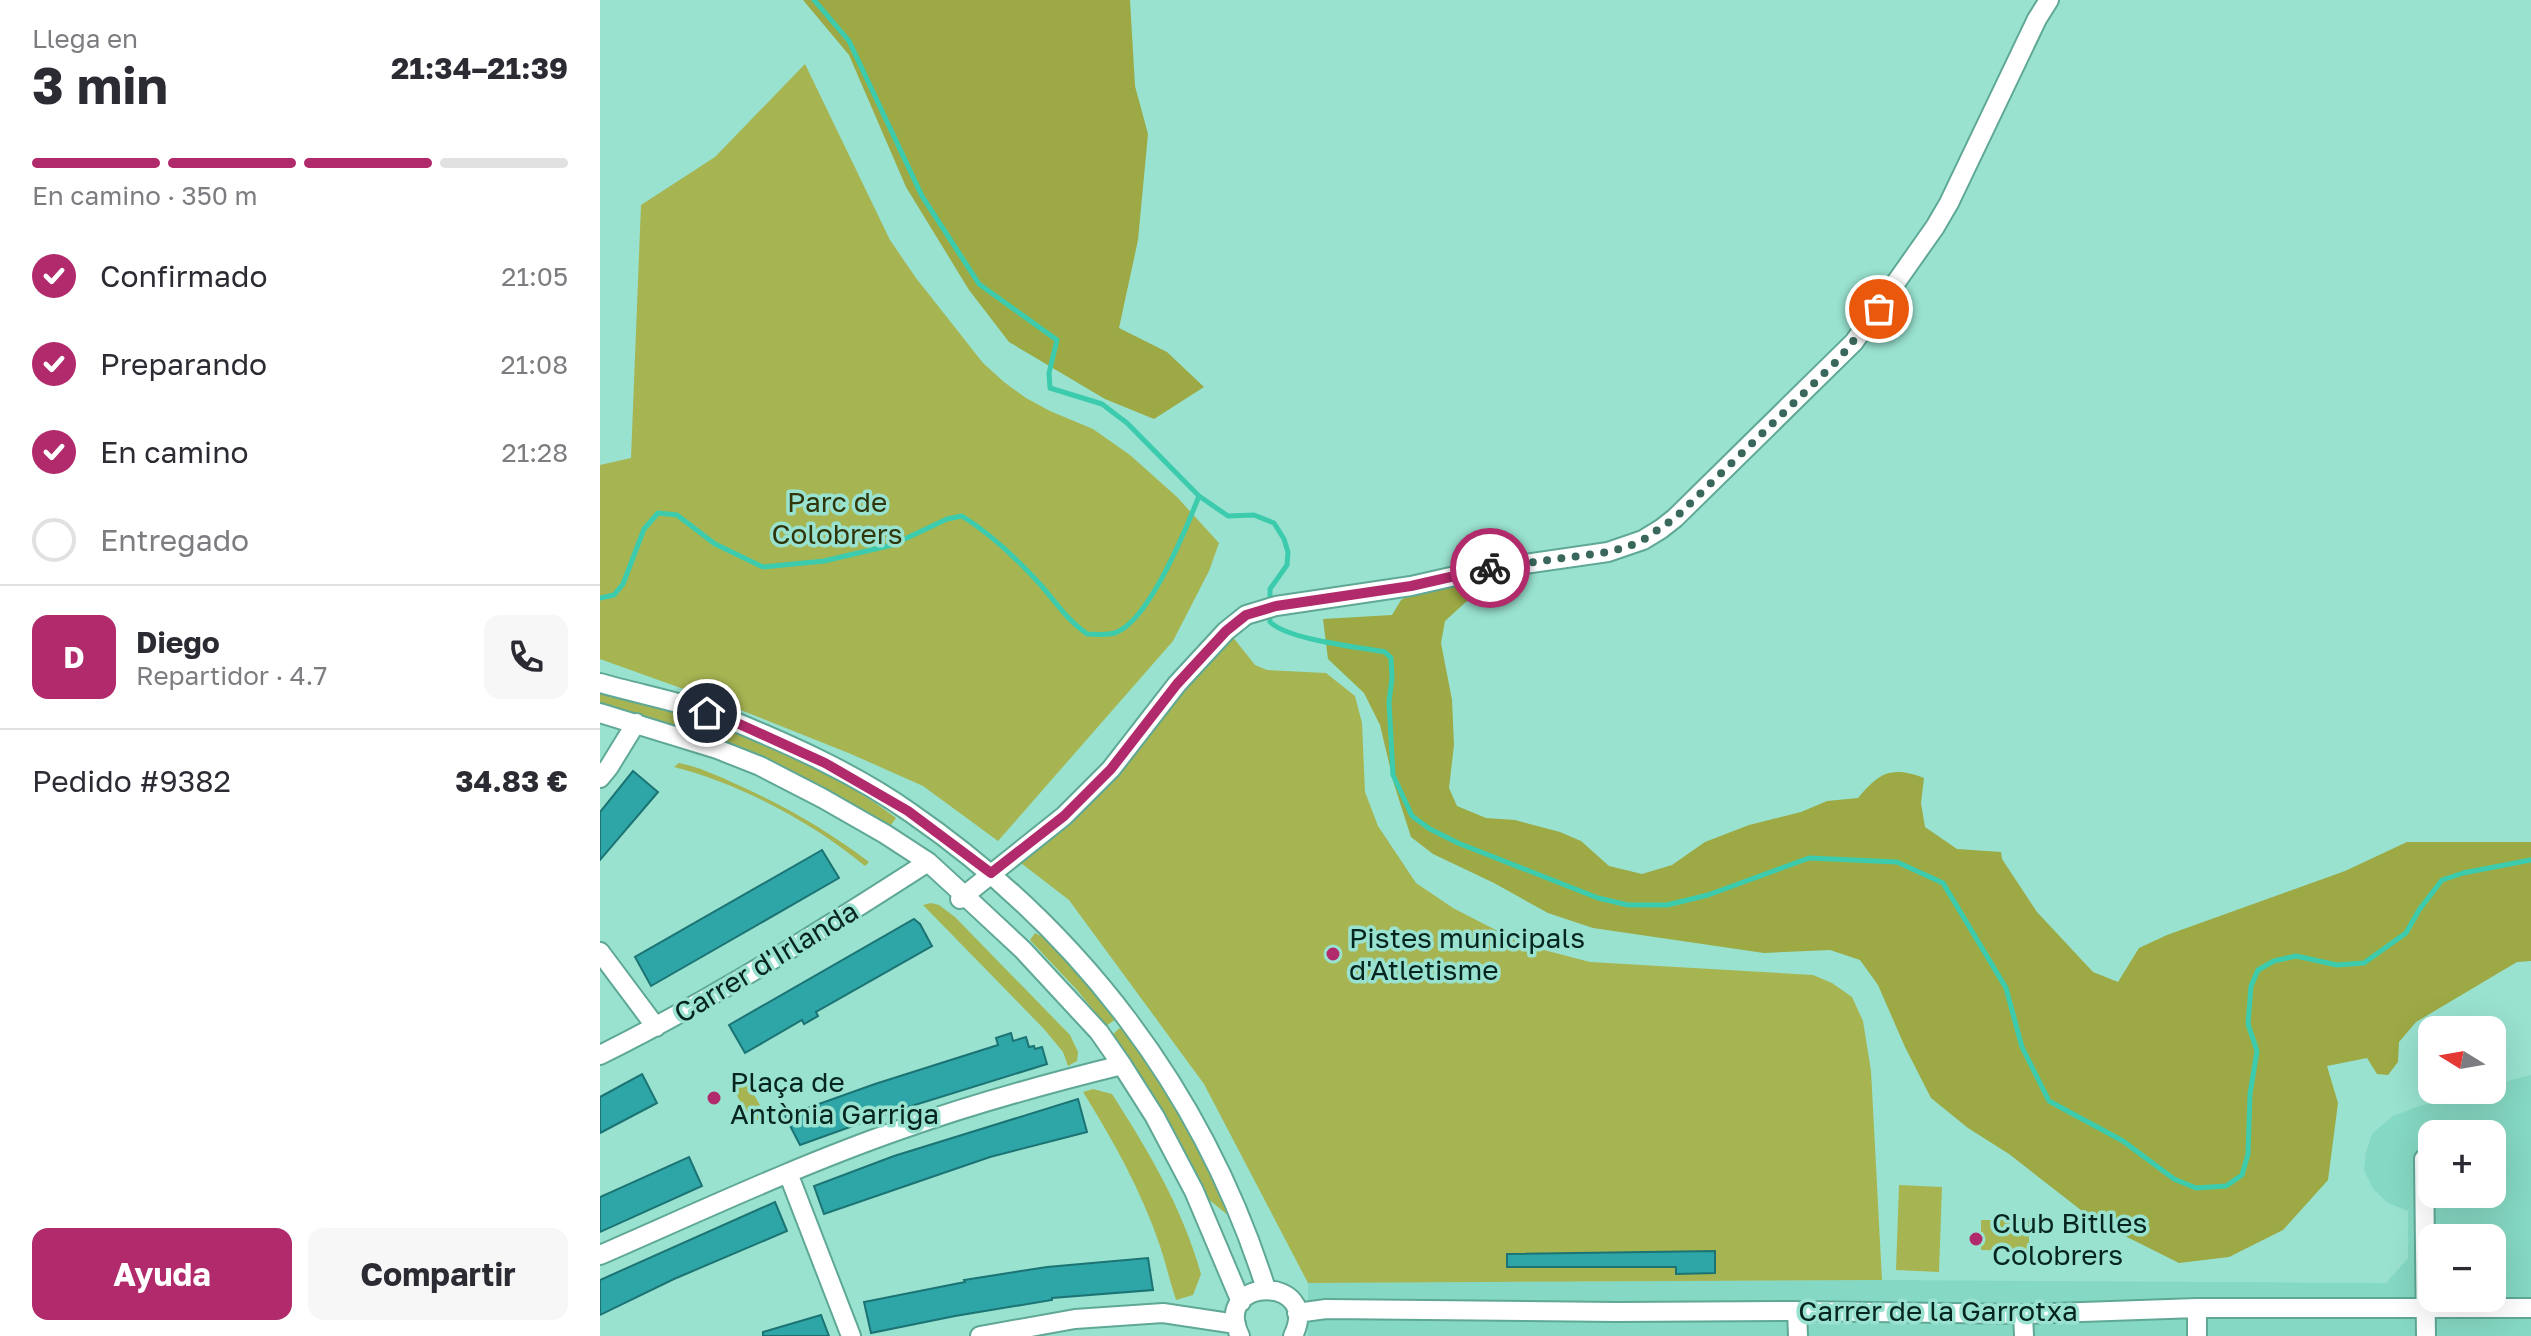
<!DOCTYPE html>
<html lang="es">
<head>
<meta charset="utf-8">
<style>
  body { margin:0; font-family:"Golos Text",sans-serif; background:#f7f7f7; color:#2b2b33; height:100vh; display:flex; flex-direction:column; font-size:30px; white-space:nowrap }
  * { box-sizing:border-box; margin:0 }
  p { font-size:26px; color:#7c7c81 }
  .icon { flex:none; width:44px; height:44px; fill:none; stroke:currentColor; stroke-width:2; stroke-linecap:round; stroke-linejoin:round }
  .map { position:relative; flex:1; overflow:hidden }
  .sheet { display:flex; flex-direction:column; background:#fff; width:600px }
  .sheet>* { flex:none }
  .needle { width:52px; rotate:281deg }
  .tools { position:absolute; left:1818px; top:1016px; display:grid; gap:16px }
  .tools a { display:grid; place-items:center; width:88px; height:88px; border-radius:16px; background:#fff; box-shadow:0 8px 32px #0002; font-size:40px }
  .pin { position:absolute; display:grid; place-items:center; width:68px; height:68px; color:#fff; margin:-34px; border:4px solid #fff; border-radius:50%; box-shadow:0 2px 8px #0007 }
  .courier { position:absolute; display:grid; place-items:center; width:80px; height:80px; margin:-40px; border:6px solid #b12a6c; border-radius:50%; background:#fff; color:#222; box-shadow:0 2px 10px #0007 }
  .summary em { font-style:normal; font-weight:700 }
  .summary div { display:flex; flex-direction:column-reverse }
  .summary { display:flex; align-items:center; justify-content:space-between; height:136px; padding:0 32px }
  h1 { font-size:52px; font-weight:700; line-height:60px }
  .bar { display:grid; grid-template-columns:repeat(4,1fr); gap:12px 8px; align-content:center; height:96px; padding:0 32px }
  .bar i { height:10px; border-radius:6px; background:#e1e1e2 }
  .bar .current { background:#b12a6c }
  .bar p { grid-column:span 4 }
  .line { display:flex; align-items:center; gap:20px; padding:0 32px; border-top:2px solid #e1e1e2 }
  .line div { flex:1 }
  .round { display:grid; place-items:center; flex:none; width:84px; height:84px; border-radius:16px; background:#f7f7f7 }
  ol { padding:0 32px; list-style:none }
  li { display:flex; align-items:center; gap:24px; height:88px }
  li p { margin-inline-start:auto }
  li .icon { padding:8px; border-radius:50%; background:#b12a6c; color:#fff; stroke-width:4 }
  li:last-child { color:#7c7c81 }
  li i { width:44px; height:44px; border:4px solid #e1e1e2; border-radius:50% }
  .cta { display:flex; gap:16px; margin-top:auto; padding:16px 32px }
  .cta a { flex:1; height:92px; border-radius:16px; background:#b12a6c; color:#fff; font-size:32px; font-weight:700; line-height:92px; text-align:center }
  .cta a+a { background:#f7f7f7; color:#2b2b33 }
  main { display:flex; flex:1; min-height:0 }
  .map>svg:first-child { display:block }
</style>
</head>
<body>
<main>
<section class="sheet">
<div class="summary"><div><h1>3 min</h1><p>Llega en</p></div><em>21:34–21:39</em></div>
<div class="bar"><i class="current"></i><i class="current"></i><i class="current"></i><i></i><p>En camino · 350 m</p></div>
<ol>
<li><svg class="icon" aria-label="check" viewBox="0 0 24 24"><path d="M5 12l5 5 9-10"/></svg>Confirmado<p>21:05</p></li>
<li><svg class="icon" aria-label="check" viewBox="0 0 24 24"><path d="M5 12l5 5 9-10"/></svg>Preparando<p>21:08</p></li>
<li><svg class="icon" aria-label="check" viewBox="0 0 24 24"><path d="M5 12l5 5 9-10"/></svg>En camino<p>21:28</p></li>
<li><i></i>Entregado</li>
</ol>
<div class="line" style="height:144px"><b class="round" style="background:#b12a6c;color:#fff">D</b><div><b>Diego</b><p>Repartidor · 4.7</p></div><a class="round"><svg class="icon" aria-label="phone" viewBox="0 0 24 24"><path d="M5 4h4l2 5-3 2q2 4 5 5l2-3 5 2v4C11 20 4 13 5 4z"/></svg></a></div>
<div class="line" style="height:104px"><div>Pedido #9382</div><b>34.83 €</b></div>
<div class="cta"><a>Ayuda</a><a>Compartir</a></div>
</section>
<div class="map">
<svg width="1931" height="1336" viewBox="0 0 1931 1336">
  <rect width="100%" height="100%" fill="#99e2cf"/>
  <path fill="#85d8c3" fill-rule="evenodd" d="M 1931,1075 L 1931,1336 L 708,1336 L 708,1283 L 1282,1280 L 1786,1283 L 1808,1258 L 1808,1211 L 1788,1203 L 1773,1189 L 1764,1170 L 1766,1152 L 1772,1134 L 1793,1116 L 1817,1107 L 1874,1090 L 1892,1090 L 1892,1085 ZM 1832,1134 L 1892,1134 L 1892,1194 L 1832,1194 ZM 1832,1238 L 1892,1238 L 1892,1298 L 1832,1298 Z"/>
  <path fill="#a7b452" d="M 205,64 L 290,240 L 316,278 L 383,363 L 404,382 L 426,398 L 450,411 L 493,429 L 530,455 L 577,497 L 619,543 L 609,571 L 573,641 L 398,841 L 323,786 L 251,754 L 128,705 L 0,659 L 0,465 L 31,458 L 41,205 L 115,157 Z
    M 632,636 L 655,665 L 667,670 L 726,673 L 755,696 L 762,723 L 765,792 L 778,826 L 816,883 L 853,908 L 925,945 L 990,962 L 1213,975 L 1232,983 L 1252,997 L 1263,1021 L 1271,1071 L 1282,1280 L 708,1283 L 604,1084 L 469,900 L 413,857 L 488,801 Z
    M 0,693 L 78,713 L 119,727 L 114,740 L 0,706 Z
    M 126,730 C 185,752 246,779 296,818 L 289,828 L 121,743 Z
    M 79,763 C 99,767 119,776 138,785 C 185,806 227,830 269,862 L 265,866 C 213,823 139,783 74,767 Z
    M 331,903 L 339,905 L 355,917 L 470,1035 L 478,1052 L 477,1061 L 468,1066 L 463,1052 L 444,1029 L 323,905 Z
    M 435,933 L 447,939 L 516,1019 L 506,1026 L 477,990 L 430,940 Z
    M 522,1026 C 563,1087 601,1149 629,1216 L 607,1198 L 573,1131 L 541,1077 L 512,1035 Z
    M 143,1075 L 166,1116 L 152,1123 L 129,1081 Z
    M 493,1089 L 512,1094 C 548,1150 583,1209 601,1274 L 593,1295 L 576,1300 C 570,1282 566,1264 560,1246 C 542,1192 513,1140 483,1092 Z
    M 1299,1185 L 1342,1187 L 1339,1272 L 1296,1270 Z
    M 1381,1220 L 1429,1220 L 1429,1251 L 1381,1250 Z"/>
  <path fill="#9ca944" d="M 203,0 L 530,0 L 535,86 L 548,134 L 538,240 L 519,328 L 567,352 L 604,387 L 554,419 L 505,399 L 409,342 L 369,290 L 306,187 L 249,55 Z
    M 909,579 L 868,600 L 845,621 L 841,643 L 852,700 L 854,745 L 849,788 L 857,806 L 886,818 L 915,820 L 960,832 L 981,841 L 1009,866 L 1042,874 L 1072,865 L 1105,842 L 1149,825 L 1201,812 L 1227,801 L 1258,798 C 1280,772 1291,766 1324,778 L 1321,803 L 1325,827 L 1357,849 L 1401,852 L 1402,859 L 1437,912 L 1493,972 L 1518,982 L 1539,948 L 1567,935 L 1745,871 L 1807,842 L 1931,842 L 1931,961 L 1917,962 L 1816,1022 L 1799,1042 L 1798,1062 L 1788,1075 L 1777,1074 L 1767,1058 L 1727,1066 L 1738,1103 L 1728,1180 L 1683,1230 L 1629,1257 L 1579,1263 L 1495,1221 L 1409,1154 L 1368,1128 L 1331,1098 L 1305,1047 L 1278,985 L 1260,960 L 1230,950 L 1164,953 L 993,928 L 948,913 L 894,883 L 833,854 L 811,837 L 794,784 L 780,725 L 764,693 L 728,659 L 723,619 L 792,615 L 801,600 L 822,589 Z"/>
  <g fill="none" stroke-linecap="round" stroke-linejoin="round">
    <path stroke="#3dcbae" stroke-width="5" d="M 214,0 L 249,41 L 322,196 L 379,284 L 457,340 L 449,373 L 450,388 L 502,404 L 527,423 L 599,496 L 628,516 L 654,515 L 674,523 L 684,539 L 688,552 L 687,565 L 670,589 L 670,600
      M 0,598 L 14,595 L 23,584 L 44,529 L 58,513 L 77,515 L 115,544 L 163,567 L 224,561 L 292,545 L 347,519 L 362,516 C 391,534 416,558 439,583 C 456,602 466,619 487,634 C 496,634 509,636 517,632 C 550,618 586,529 599,496
      M 670,614 L 670,622 C 689,640 758,647 785,652 L 791,658 L 792,678 L 789,702 L 793,775 L 812,816 L 830,829 L 858,843 L 998,898 L 1028,905 L 1067,905 L 1108,895 L 1209,858 L 1297,862 L 1343,883 L 1406,988 L 1422,1047 L 1449,1101 L 1523,1141 L 1574,1179 L 1596,1188 L 1626,1186 L 1642,1175 L 1648,1154 L 1650,1094 L 1657,1051 L 1648,1024 L 1651,986 L 1658,970 L 1674,961 L 1696,956 L 1737,965 L 1764,963 L 1806,933 L 1819,910 L 1842,880 L 1863,873 L 1931,860"/>
  </g>
  <path fill="#2ea5a6" stroke="#1c7374" stroke-width="2" d="M 33,771 L 58,792 L 0,860 L 0,812 Z
    M 222,850 L 239,878 L 51,986 L 35,957 Z
    M 314,919 L 320,924 L 332,946 L 216,1012 L 218,1016 L 204,1024 L 202,1020 L 145,1053 L 129,1025 Z
    M 411,1033 L 413,1041 L 426,1037 L 429,1047 L 434,1046 L 435,1049 L 442,1047 L 447,1064 L 289,1113 L 200,1145 L 185,1116 L 275,1084 L 398,1045 L 396,1038 Z
    M 42,1074 L 57,1103 L 0,1133 L 0,1097 Z
    M 478,1099 L 487,1132 L 390,1157 L 224,1214 L 214,1186 L 294,1156 Z
    M 89,1157 L 102,1186 L 0,1232 L 0,1197 Z
    M 175,1202 L 187,1231 L 74,1279 L 0,1315 L 0,1280 Z
    M 1115,1251 L 1115,1273 L 1076,1274 L 1076,1267 L 907,1267 L 907,1254 Z
    M 548,1258 L 553,1290 L 452,1298 L 452,1300 L 355,1316 L 271,1333 L 264,1302 L 365,1282 L 364,1280 L 447,1267 Z
    M 221,1315 L 229,1336 L 163,1336 L 163,1332 Z"/>
  <g fill="none" stroke-linecap="round" stroke-linejoin="round">
    <g stroke="#5fa895" stroke-width="22">
      <path id="street" d="M 0,683 C 42,695 88,703 128,719 C 191,745 256,774 311,813 C 480,930 604,1092 666,1289
        M 0,713 L 117,749 L 160,766 L 222,798 L 285,834 L 328,862 L 364,895 L 423,950 L 499,1032 L 522,1065 L 555,1117 L 594,1191 L 641,1302
        M 0,778 L 9,767 L 36,723
        M 360,899 L 464,816 L 511,769 L 577,684 L 626,631 L 646,615 L 676,606 L 811,586 L 877,571 L 1008,552 L 1043,540 L 1061,529 L 1075,518 L 1254,342 L 1335,227 L 1349,203 L 1437,19 L 1449,0
        M 0,952 L 56,1027
        M 0,1055 C 113,999 221,931 328,862
        M 1824,1159 L 1826,1336
        M 188,1173 L 251,1336
        M 0,1255 C 101,1211 201,1164 305,1128 C 376,1103 449,1083 522,1065
        M 1197,1311 L 1198,1336
        M 697,1313 L 726,1309 L 1017,1312 L 1197,1311 L 1423,1314 L 1597,1308 L 1931,1308
        M 1423,1314 L 1424,1336
        M 380,1336 L 475,1319 L 563,1313 L 636,1324
        M 640,1336 C 610,1275 723,1275 693,1336
        M 1597,1336 L 1597,1308"/>
    </g>
    <use href="#street" stroke="#fff" stroke-width="18"/>
  </g>
  <g fill="none" stroke-linecap="round" stroke-linejoin="round">
    <path stroke="#39675c" stroke-width="8" stroke-dasharray="0 14.4" d="M 890,568 L 1008,552 L 1027,547 L 1043,540 L 1075,518 L 1238,360 L 1279,309"/>
    <path stroke="#b12a6c" stroke-width="10" d="M 107,713 L 126,718 L 225,763 L 308,811 L 391,873 L 464,816 L 511,769 L 577,684 L 626,631 L 646,615 L 676,606 L 811,586 L 890,568"/>
  </g>
  <g fill="#b12a6c" stroke="#99e2cf" stroke-width="3">
    <circle cx="733" cy="954" r="8"/>
    <circle cx="114" cy="1098" r="8"/>
    <circle cx="1376" cy="1239" r="8"/>
  </g>
  <g text-anchor="middle" stroke-width="7" stroke-linejoin="round" paint-order="stroke">
    <g font-size="28" fill="#31360a" stroke="#99e2cf">
      <text x="237" y="512">Parc de<tspan x="237" dy="32">Colobrers</tspan></text>
    </g>
    <g font-size="28" fill="#06251e" stroke="#99e2cf" text-anchor="start">
      <text x="749" y="948">Pistes municipals<tspan x="749" dy="32">d'Atletisme</tspan></text>
      <text x="130" y="1092">Plaça de<tspan x="130" dy="32">Antònia Garriga</tspan></text>
      <text x="1392" y="1233">Club Bitlles<tspan x="1392" dy="32">Colobrers</tspan></text>
    </g>
    <g font-size="28" fill="#06251e" stroke="#99e2cf">
      <text transform="translate(166 962) rotate(-31)" y="10">Carrer d'Irlanda</text>
      <text x="1338" y="1321">Carrer de la Garrotxa</text>
    </g>
  </g>
</svg>
<div class="tools">
<a><svg class="needle" viewBox="-14 -14 28 28"><path d="M0-13l5 13h-10z" fill="#e53935"/><path d="M0 13l5-13h-10z" fill="#7c7c81"/></svg></a>
<a>+</a>
<a>−</a>
</div>
<div class="pin" style="left:1279px;top:309px;background:#ea580c"><svg class="icon" aria-label="bag" viewBox="0 0 24 24"><path d="M5 8h14l-1 12H6zM9 8a3 3 0 0 1 6 0"/></svg></div>
<div class="pin" style="left:107px;top:713px;background:#1f2937"><svg class="icon" aria-label="home" viewBox="0 0 24 24"><path d="M3 11l9-7 9 7M6 9v11h12V9"/></svg></div>
<div class="courier" style="left:890px;top:568px"><svg class="icon" aria-label="bike" viewBox="0 0 24 24"><circle cx="6" cy="16" r="4"/><circle cx="18" cy="16" r="4"/><path d="M6 16l4-8h5l3 8M10 8l3 8H6M13 5h3"/></svg></div>
</div>
</main>
</body>
</html>
